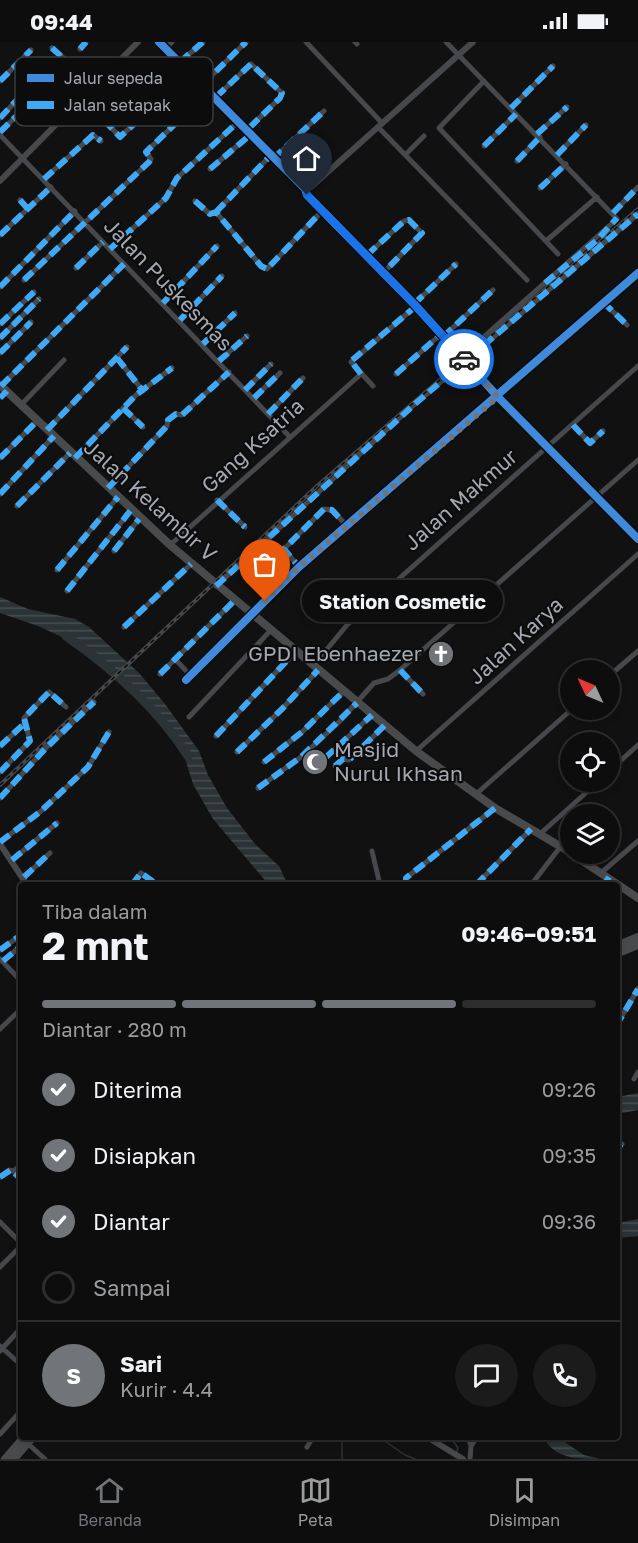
<!DOCTYPE html>
<html lang="id">
<head>
<meta charset="utf-8">
<style>
  body { margin:0; font-family:"Golos Text",sans-serif; background:#1b1b1c; color:#f1f3f6; height:100vh; display:flex; flex-direction:column; font-size:22px; white-space:nowrap }
  * { box-sizing:border-box; margin:0 }
  p { font-size:20px; color:#9a9c9e }
  .icon { flex:none; width:33px; height:33px; fill:none; stroke:currentColor; stroke-width:2; stroke-linecap:round; stroke-linejoin:round }
  .map { position:relative; flex:1; overflow:hidden }
  .panel { position:absolute; left:18px; top:840px; width:602px; height:558px; display:flex; flex-direction:column; background:#0d0d0e; border-radius:6px; box-shadow:0 3px 9px #0003,0 0 0 2px #2d2d2e }
  .panel>* { flex:none }
  .needle { width:39px; rotate:314deg }
  .tools { position:absolute; left:560px; top:618px; display:grid; gap:12px }
  .tools a { display:grid; place-items:center; width:60px; height:60px; border-radius:50%; background:#0d0d0e; box-shadow:0 3px 9px #0003,0 0 0 2px #2d2d2e; font-size:30px }
  .pin { position:absolute; display:grid; place-items:center; width:51px; height:51px; color:#fff; margin:-62px -26px; border-radius:50% 50% 50% 0; rotate:-45deg; box-shadow:0 0 6px #0007 }
  .pin .icon { rotate:45deg }
  .courier { position:absolute; display:grid; place-items:center; width:60px; height:60px; margin:-30px; border:4px solid #1a73e8; border-radius:50%; background:#fff; color:#222; box-shadow:0 2px 8px #0007 }
  .bubble { position:absolute; height:42px; border-radius:21px; background:#0d0d0e; box-shadow:0 3px 9px #0003,0 0 0 2px #2d2d2e; font-size:20px; font-weight:700; line-height:42px; text-align:center }
  .summary em { font-style:normal; font-weight:700 }
  .summary div { display:flex; flex-direction:column-reverse }
  .summary { display:flex; align-items:center; justify-content:space-between; height:102px; padding:0 24px }
  h1 { font-size:39px; font-weight:700; line-height:45px }
  .bar { display:grid; grid-template-columns:repeat(4,1fr); gap:9px 6px; align-content:center; height:72px; padding:0 24px }
  .bar i { height:8px; border-radius:4px; background:#2d2d2e }
  .bar .selected { background:#717479 }
  .bar p { grid-column:span 4 }
  .line { display:flex; align-items:center; gap:15px; padding:0 24px; border-top:2px solid #2d2d2e }
  .line div { flex:1 }
  .round { display:grid; place-items:center; flex:none; width:63px; height:63px; border-radius:32px; background:#1b1b1c }
  ol { padding:0 24px; list-style:none }
  li { display:flex; align-items:center; gap:18px; height:66px }
  li p { margin-inline-start:auto }
  li .icon { padding:6px; border-radius:50%; background:#717479; color:#fff; stroke-width:4 }
  li:last-child { color:#9a9c9e }
  li i { width:33px; height:33px; border:3px solid #2d2d2e; border-radius:50% }
  .status { display:flex; justify-content:space-between; align-items:center; height:42px; padding:0 30px; background:#0d0d0e; direction:ltr }
  .status svg { height:16px; fill:currentColor }
  .tabs { display:flex; justify-content:space-around; align-items:center; height:84px; border-top:2px solid #2d2d2e; background:#0d0d0e; font-size:16px; color:#9a9c9e }
  .tabs a { display:grid; justify-items:center; gap:3px }
  .tabs .selected { color:#717479 }
  .map>svg:first-child { display:block }
</style>
</head>
<body>
<div class="status"><b>09:44</b><svg viewBox="0 0 49 12"><path d="M0 12V9h3v3zM5 12V6h3v6zM10 12V3h3v9zM15 12V0h3v12zM26 1h20v11H26zM47 4h2v5h-2z"/></svg></div>
<div class="map">
<svg width="638" height="1417" viewBox="0 0 638 1417">
  <defs>
    <pattern id="water-rules" width="6" height="5" patternUnits="userSpaceOnUse" patternTransform="scale(1.5)"><rect width="6" height="5" fill="#2b3337"/><path d="M0 2.5h6" fill="none" stroke="#474e52"/></pattern>
  </defs>
  <rect width="100%" height="100%" fill="#111112"/>
  <path fill="url(#water-rules)" d="M 0,555 L 28,567 L 75,577 L 89,585 L 139,631 L 165,662 L 199,709 L 208,733 L 227,766 L 255,802 L 279,824 L 288,843 L 269,843 L 213,777 L 193,742 L 181,704 L 141,656 L 77,602 L 38,584 L 0,571 Z
    M 638,1051 L 638,1068 L 617,1072 L 617,1055 Z
    M 638,1177 L 638,1194 L 617,1196 L 617,1181 Z
    M 543,1395 L 557,1395 L 584,1413 L 600,1417 C 577,1417 555,1417 543,1395 Z"/>
  <g fill="none" stroke-linecap="round" stroke-linejoin="round">
    <path stroke="#2b3337" stroke-width="1.5" d="M 379,1395 L 405,1413 L 415,1417
      M 450,1395 L 458,1406 L 456,1411
      M 342,1417 L 342,1395"/>
    <path stroke="#2b3337" stroke-width="9" d="M 66,594 C 112,626 158,667 188,714"/>
    <path stroke="#46484b" stroke-width="5" d="M 306,0 L 382,81
      M 355,0 L 357,2
      M 446,0 L 617,177 L 461,315
      M 166,5 L 172,0
      M 52,6 C 79,31 112,49 135,81 L 120,95 L 84,57
      M 80,7 L 86,0
      M 180,20 L 203,0
      M 0,39 L 31,8
      M 484,39 L 439,86 L 558,212
      M 203,42 L 246,0
      M 144,53 L 178,17
      M 216,55 L 251,22 L 282,51 L 280,56 L 246,89
      M 511,66 L 553,24
      M 0,76 L 34,40
      M 378,85 L 527,238
      M 0,90 L 27,64
      M 537,92 L 567,65
      M 0,93 L 289,394
      M 484,104 L 516,72
      M 406,112 L 424,94
      M 557,113 L 586,83
      M 273,117 L 324,69
      M 517,119 L 540,95
      M 210,127 L 250,93
      M 44,137 L 93,93 L 101,99
      M 540,146 L 566,122
      M 305,147 L 307,153 L 414,262 L 498,355 L 638,497
      M 20,158 L 28,167
      M 195,159 L 210,172 L 216,170 L 261,224 L 267,227 L 323,168
      M 216,170 L 270,114
      M 613,171 L 638,145
      M 0,193 L 51,145
      M 546,199 L 597,155
      M 110,207 L 166,156 L 177,136 L 238,80
      M 367,213 L 404,179 L 409,178 L 422,191 L 384,230
      M 76,226 L 103,200
      M 24,238 L 149,120 L 151,117 L 146,110 L 209,49
      M 0,245 L 75,169
      M 603,260 L 627,283
      M 163,261 L 217,204
      M 414,262 L 456,222
      M 180,278 L 222,234
      M 0,282 L 34,250
      M 443,295 L 493,248
      M 0,296 L 39,257
      M 203,302 L 235,271
      M 0,311 L 31,280
      M 117,316 L 143,349
      M 219,319 L 247,294
      M 396,332 L 441,292
      M 1,344 L 124,222
      M 373,344 L 351,320 L 416,264
      M 245,348 L 271,322
      M 254,356 L 280,331
      M 21,363 L 64,318
      M 123,366 L 143,385
      M 268,372 L 303,336
      M 573,383 L 590,401 L 603,389
      M 47,388 L 127,305
      M 0,416 L 37,379
      M 75,416 L 136,353 L 172,326
      M 108,446 L 167,384 L 168,378 L 176,372 L 182,373 L 229,330
      M 0,452 L 54,394
      M 217,458 L 245,485
      M 17,464 L 70,411
      M 170,503 L 361,332
      M 114,509 L 139,477
      M 299,525 L 284,507 L 324,467 L 332,468 L 347,484
      M 57,528 L 118,455
      M 216,544 L 416,361 L 638,172
      M 67,549 L 131,468
      M 348,555 L 361,569
      M 124,585 L 191,522
      M 175,617 L 190,633
      M 313,624 L 347,583 L 638,324
      M 400,628 L 423,652
      M 160,632 L 235,558
      M 609,634 L 638,609
      M 186,638 L 299,525 L 638,231
      M 189,675 L 271,588
      M 216,694 L 296,609
      M 0,704 L 25,681
      M 416,709 L 638,512
      M 237,710 L 282,667 L 318,628
      M 325,716 L 372,673
      M 264,720 L 302,690 L 344,649
      M 335,724 L 343,717 L 349,718 L 385,683
      M 609,729 L 638,703
      M 0,730 L 30,699 L 24,676 L 49,650 L 66,665
      M 258,746 L 301,715 L 339,680 L 374,641 L 388,637 L 400,628 L 638,418
      M 475,753 L 571,668
      M 0,756 L 45,707 L 94,660
      M 541,791 L 598,740
      M 0,800 L 40,770 L 88,725 L 109,690
      M 372,809 L 380,843
      M 12,818 L 57,781
      M 602,830 L 638,799
      M 24,835 L 50,811
      M 132,843 L 141,831 L 152,839 L 149,843
      M 406,843 L 406,836 L 495,766
      M 476,843 L 531,787
      M 531,843 L 561,804
      M 0,908 L 21,893
      M 0,917 L 21,939
      M 3,919 L 21,904
      M 19,919 L 21,917
      M 616,984 L 638,947
      M 0,987 L 21,967
      M 634,1037 L 638,1030
      M 616,1105 L 622,1102
      M 14,1129 L 21,1137
      M 0,1135 L 9,1128 L 14,1129 L 21,1122
      M 0,1180 L 21,1201
      M 0,1225 L 21,1204
      M 0,1304 L 21,1323
      M 0,1309 L 21,1286
      M 0,1392 L 21,1369
      M 468,1395 L 471,1404
      M 26,1400 L 45,1417
      M 307,1405 L 313,1395
      M 470,1417 L 471,1404 L 477,1395"/>
    <path stroke="#46484b" stroke-width="6" d="M 159,0 L 305,147 L 311,145 L 473,0
      M 0,139 L 138,0
      M 0,802 L 27,843
      M 427,1395 L 463,1417"/>
    <path stroke="#494a4c" stroke-width="8" d="M 0,343 L 170,503 L 416,709 L 495,766 L 570,810
      M 572,812 L 638,856"/>
    <path stroke="#494a4c" stroke-width="8" d="M 616,904 L 638,895
      M 616,912 L 638,903
      M 5,1417 L 24,1395
      M 14,1417 L 33,1395"/>
    <g stroke="#47484a" stroke-width="4">
      <path id="rail" d="M 0,743 L 317,444 L 638,167"/>
    </g>
    <use href="#rail" stroke="#0c0c0d" stroke-width="1.5" stroke-dasharray="4.5" stroke-linecap="butt"/>
    <path stroke="#3fa9f5" stroke-width="6" stroke-dasharray="12 6" stroke-linecap="butt" d="M 52,6 C 79,31 112,49 135,81 L 120,95 L 84,57
      M 80,7 L 86,0
      M 180,20 L 203,0
      M 0,39 L 31,8
      M 203,42 L 246,0
      M 144,53 L 178,17
      M 216,55 L 251,22 L 282,51 L 280,56 L 246,89
      M 511,66 L 553,24
      M 0,76 L 34,40
      M 0,90 L 27,64
      M 537,92 L 567,65
      M 484,104 L 516,72
      M 557,113 L 586,83
      M 273,117 L 324,69
      M 517,119 L 540,95
      M 210,127 L 250,93
      M 44,137 L 93,93 L 101,99
      M 540,146 L 566,122
      M 20,158 L 28,167
      M 195,159 L 210,172 L 216,170 L 261,224 L 267,227 L 323,168
      M 216,170 L 270,114
      M 613,171 L 638,145
      M 0,193 L 51,145
      M 110,207 L 166,156 L 177,136 L 238,80
      M 367,213 L 404,179 L 409,178 L 422,191 L 384,230
      M 76,226 L 103,200
      M 24,238 L 149,120 L 151,117 L 146,110 L 209,49
      M 545,241 L 597,198 L 617,176
      M 0,245 L 75,169
      M 603,260 L 627,283
      M 163,261 L 217,204
      M 414,262 L 456,222
      M 180,278 L 222,234
      M 0,282 L 34,250
      M 443,295 L 493,248
      M 0,296 L 39,257
      M 203,302 L 235,271
      M 0,311 L 31,280
      M 117,316 L 143,349
      M 219,319 L 247,294
      M 361,332 L 351,319 L 416,264
      M 396,332 L 441,292
      M 1,344 L 124,222
      M 245,348 L 271,322
      M 0,356 L 7,349
      M 254,356 L 280,331
      M 123,366 L 143,385
      M 268,372 L 303,336
      M 573,383 L 590,401 L 603,389
      M 47,388 L 127,305
      M 0,416 L 37,379
      M 75,416 L 136,353 L 172,326
      M 108,446 L 167,384 L 168,378 L 176,372 L 182,373 L 229,330
      M 0,452 L 54,394
      M 217,458 L 245,485
      M 17,464 L 70,411
      M 114,509 L 139,477
      M 57,528 L 118,455
      M 296,528 L 299,525 L 284,507 L 324,467 L 332,468 L 347,484
      M 216,544 L 416,361 L 638,172
      M 67,549 L 131,468
      M 348,555 L 361,569
      M 124,585 L 191,522
      M 400,628 L 423,652
      M 160,632 L 235,558
      M 216,694 L 296,609
      M 0,704 L 25,681
      M 237,710 L 282,667 L 318,628
      M 325,716 L 372,673
      M 264,720 L 302,690 L 344,649
      M 335,724 L 343,717 L 349,718 L 385,683
      M 0,730 L 30,699 L 24,676 L 49,650 L 66,665
      M 258,746 L 301,715 L 357,661
      M 0,756 L 45,707 L 94,660
      M 0,800 L 40,770 L 88,725 L 109,690
      M 12,818 L 57,781
      M 24,835 L 50,811
      M 132,843 L 141,831 L 152,839 L 149,843
      M 406,843 L 406,836 L 495,766
      M 476,843 L 531,787
      M 604,843 L 609,835
      M 0,908 L 21,893
      M 3,919 L 21,904
      M 19,919 L 21,917
      M 616,984 L 638,947
      M 616,1105 L 622,1102
      M 0,1135 L 11,1128 L 21,1137"/>
    <g stroke="#0c0c0d" stroke-width="11">
      <path id="cycleway" d="M 159,0 L 305,147 L 307,153 L 414,262 L 498,355 L 638,497
        M 186,638 L 299,525 L 638,231"/>
    </g>
    <use href="#cycleway" stroke="#408adc" stroke-width="8"/>
  </g>
  <g fill="none" stroke-linecap="round" stroke-linejoin="round">
    <path stroke="#717479" stroke-width="6" stroke-dasharray="0 10.8" d="M 265,559 L 299,525 L 498,355 L 464,317"/>
    <path stroke="#1a73e8" stroke-width="8" d="M 307,153 L 414,262 L 464,317"/>
  </g>
  <defs>
    <g id="church-disc" transform="scale(1.35)"><circle r="9.5" fill="#717479" stroke="#0c0c0d"/><path d="M-1.2-6h2.4v3.5h3.3v2.4h-3.3V6h-2.4V-.1h-3.3v-2.4h3.3Z" fill="#fff"/></g>
    <g id="mosque-disc" transform="scale(1.35)"><circle r="9.5" fill="#717479" stroke="#0c0c0d"/><path d="M3.5-4.9A6 6 0 1 0 3.5 4.9A5 5 0 1 1 3.5-4.9Z" fill="#fff"/></g>
  </defs>
  <g fill-rule="evenodd">
    <use href="#church-disc" x="441" y="612"/>
    <use href="#mosque-disc" x="315" y="720"/>
  </g>
  <g text-anchor="middle" stroke-width="4.5" stroke-linejoin="round" paint-order="stroke">
    <g font-size="21" fill="#a4a9b1" stroke="#0c0c0d">
      <text transform="translate(168 243) rotate(46)" y="7">Jalan Puskesmas</text>
      <text transform="translate(253 404) rotate(-42)" y="7">Gang Ksatria</text>
      <text transform="translate(461 458) rotate(-41)" y="7">Jalan Makmur</text>
      <text transform="translate(150 459) rotate(42)" y="7">Jalan Kelambir V</text>
      <text transform="translate(516 599) rotate(-42)" y="7">Jalan Karya</text>
    </g>
    <g font-size="21" fill="#a4a9b1" stroke="#0c0c0d" text-anchor="end">
      <text x="422" y="619">GPDI Ebenhaezer</text>
      <text x="334" y="715" text-anchor="start">Masjid<tspan x="334" dy="24">Nurul Ikhsan</tspan></text>
    </g>
  </g>
  <rect x="15" y="15" width="198" height="69" rx="9" fill="#0c0c0d" stroke="#3a3b3e" stroke-width="1.5"/>
  <rect x="27" y="32" width="27" height="8" fill="#408adc"/>
  <rect x="27" y="59" width="27" height="8" fill="#3fa9f5"/>
  <g font-size="16" fill="#a4a9b1">
    <text x="64" y="42">Jalur sepeda</text>
    <text x="64" y="69">Jalan setapak</text>
  </g>
</svg>
<div class="tools">
<a><svg class="needle" viewBox="-14 -14 28 28"><path d="M0-13l5 13h-10z" fill="#e53935"/><path d="M0 13l5-13h-10z" fill="#9a9c9e"/></svg></a>
<a><svg class="icon" aria-label="locate" viewBox="0 0 24 24"><circle cx="12" cy="12" r="6"/><path d="M12 2v4M12 18v4M2 12h4M18 12h4"/></svg></a>
<a><svg class="icon" aria-label="layers" viewBox="0 0 24 24"><path d="M12 4l9 5-9 5-9-5zM3 14l9 5 9-5"/></svg></a>
</div>
<div class="pin" style="left:265px;top:559px;background:#ea580c"><svg class="icon" aria-label="bag" viewBox="0 0 24 24"><path d="M5 8h14l-1 12H6zM9 8a3 3 0 0 1 6 0"/></svg></div>
<div class="pin" style="left:307px;top:153px;background:#1f2937"><svg class="icon" aria-label="home" viewBox="0 0 24 24"><path d="M3 11l9-7 9 7M6 9v11h12V9"/></svg></div>
<div class="courier" style="left:464px;top:317px"><svg class="icon" aria-label="car" viewBox="0 0 24 24"><path d="M5 17H2v-5l4-1 3-4h7l3 4 3 1v5h-3M9 17h6M6 11h13"/><circle cx="7" cy="17" r="2"/><circle cx="17" cy="17" r="2"/></svg></div>
<div class="bubble" style="left:302px;top:538px;width:201px">Station Cosmetic</div>
<section class="panel">
<div class="summary"><div><h1>2 mnt</h1><p>Tiba dalam</p></div><em>09:46–09:51</em></div>
<div class="bar"><i class="selected"></i><i class="selected"></i><i class="selected"></i><i></i><p>Diantar · 280 m</p></div>
<ol>
<li><svg class="icon" aria-label="check" viewBox="0 0 24 24"><path d="M5 12l5 5 9-10"/></svg>Diterima<p>09:26</p></li>
<li><svg class="icon" aria-label="check" viewBox="0 0 24 24"><path d="M5 12l5 5 9-10"/></svg>Disiapkan<p>09:35</p></li>
<li><svg class="icon" aria-label="check" viewBox="0 0 24 24"><path d="M5 12l5 5 9-10"/></svg>Diantar<p>09:36</p></li>
<li><i></i>Sampai</li>
</ol>
<div class="line" style="height:108px"><b class="round" style="background:#717479;color:#fff">S</b><div><b>Sari</b><p>Kurir · 4.4</p></div><a class="round"><svg class="icon" aria-label="chat" viewBox="0 0 24 24"><path d="M4 5h16v11H9l-5 4z"/></svg></a><a class="round"><svg class="icon" aria-label="phone" viewBox="0 0 24 24"><path d="M5 4h4l2 5-3 2q2 4 5 5l2-3 5 2v4C11 20 4 13 5 4z"/></svg></a></div>
</section>
</div>
<nav class="tabs">
<a class="selected"><svg class="icon" aria-label="home" viewBox="0 0 24 24"><path d="M3 11l9-7 9 7M6 9v11h12V9"/></svg>Beranda</a>
<a><svg class="icon" aria-label="map" viewBox="0 0 24 24"><path d="M3 6l6-2 6 2 6-2v14l-6 2-6-2-6 2zM9 4v14M15 6v14"/></svg>Peta</a>
<a><svg class="icon" aria-label="saved" viewBox="0 0 24 24"><path d="M7 4h10v16l-5-4-5 4z"/></svg>Disimpan</a>
</nav>
</body>
</html>
